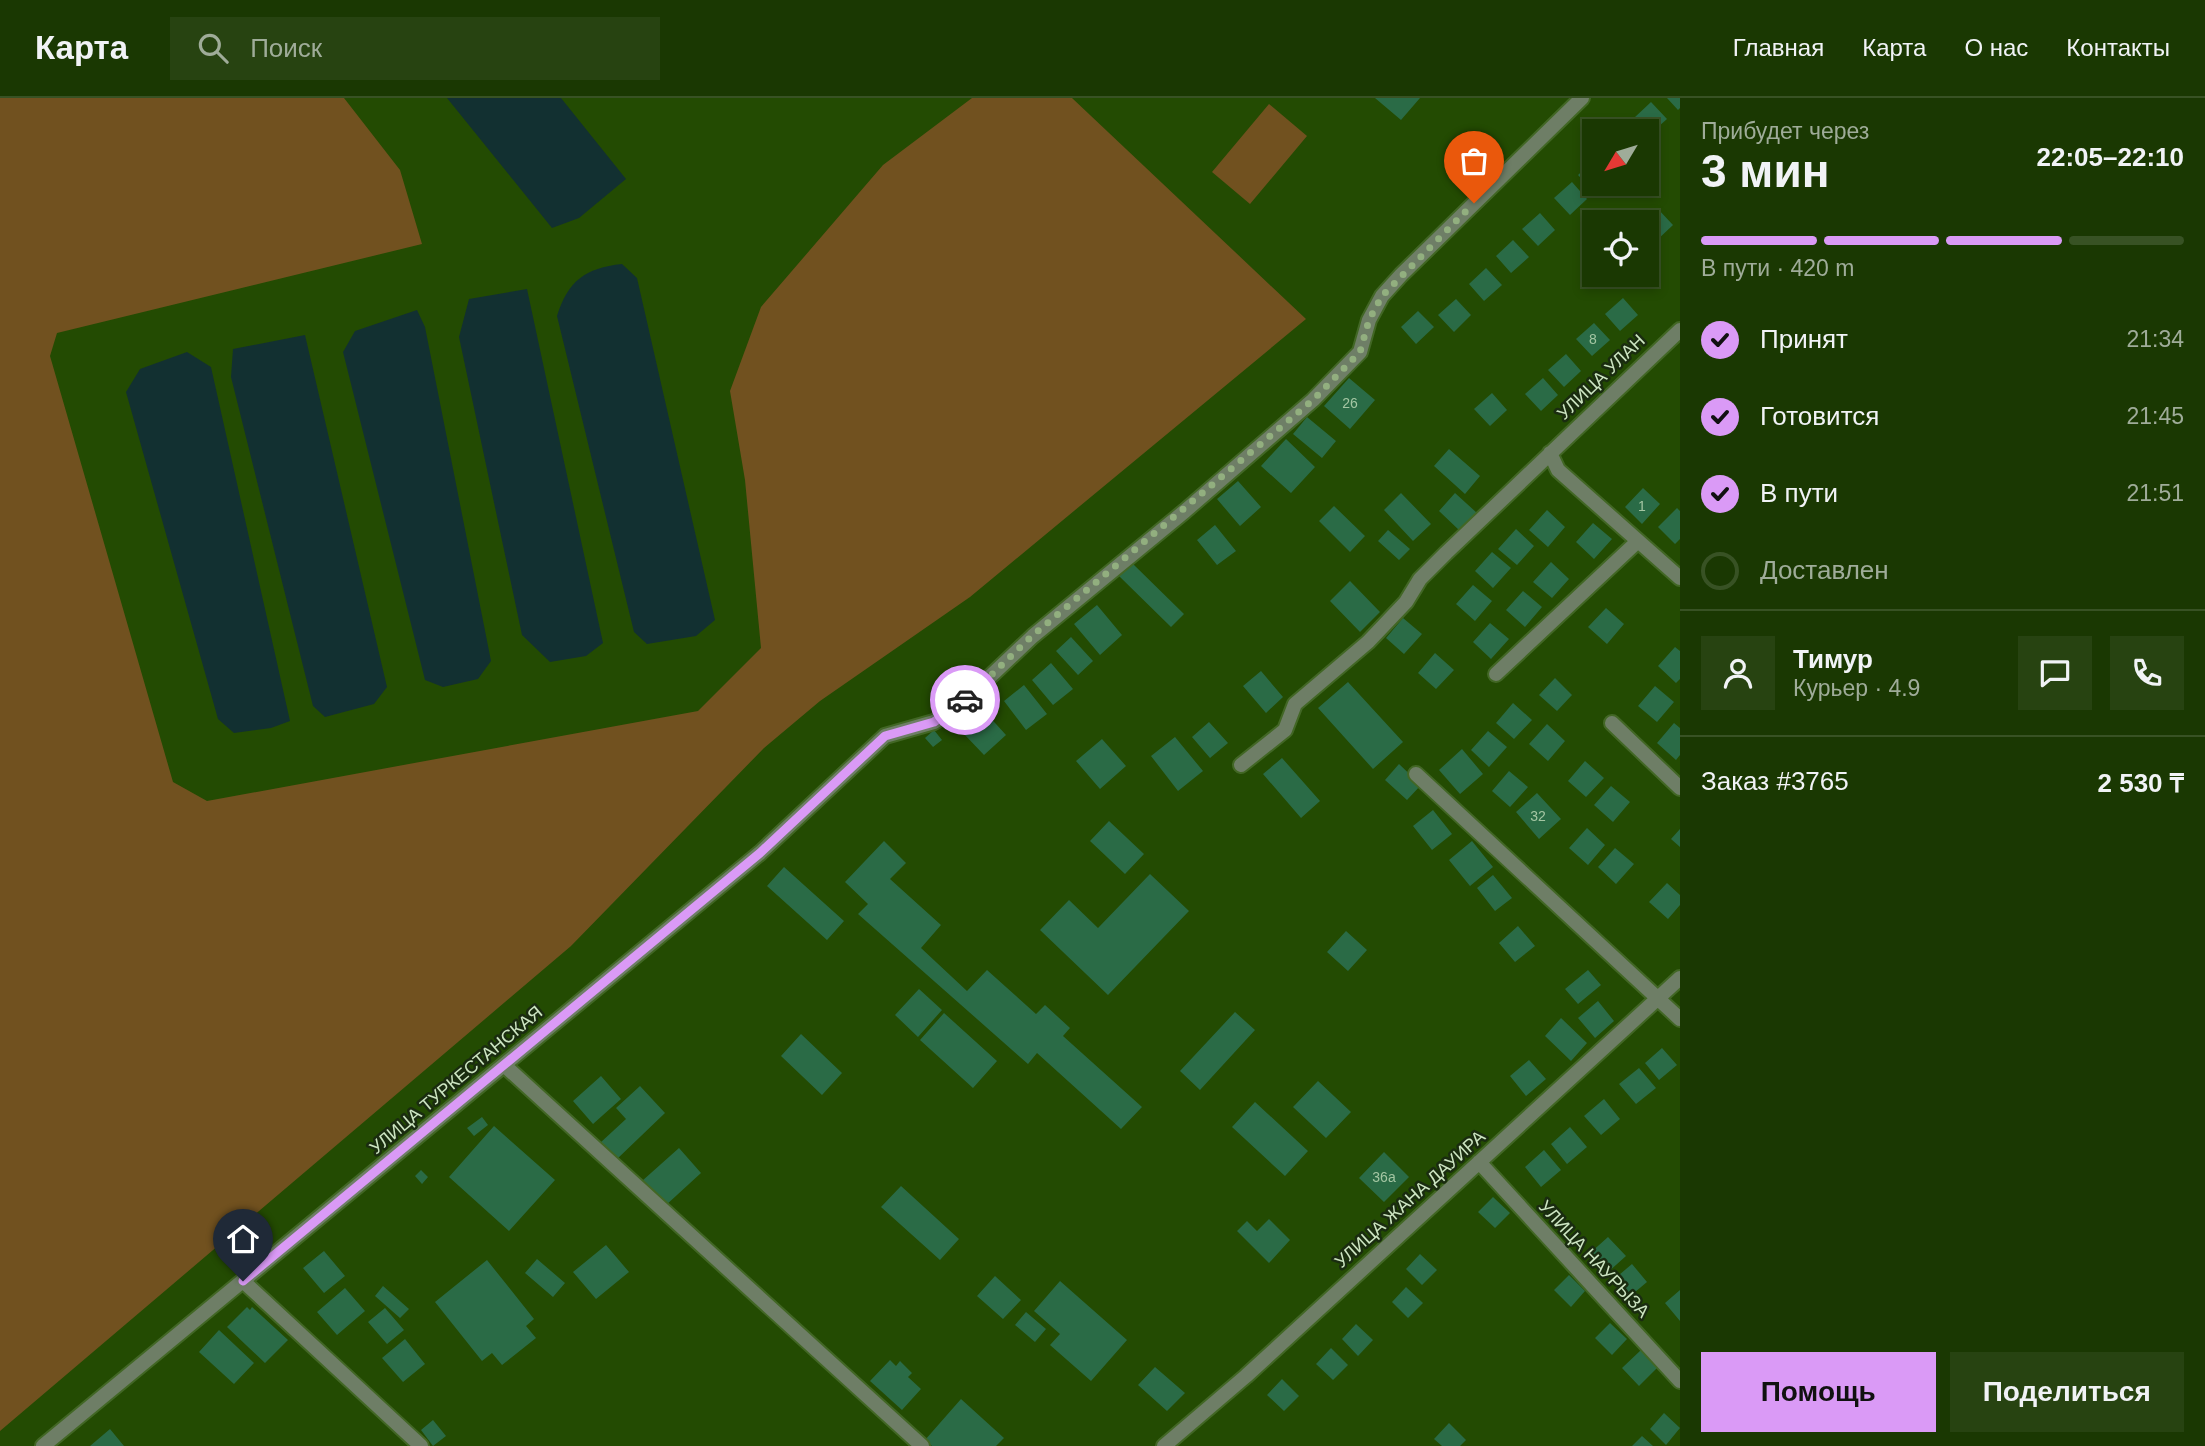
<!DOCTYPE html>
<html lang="ru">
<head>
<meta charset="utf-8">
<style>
  body { margin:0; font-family:Arial,sans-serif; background:#274311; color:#f1f3f6; height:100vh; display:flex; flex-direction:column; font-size:26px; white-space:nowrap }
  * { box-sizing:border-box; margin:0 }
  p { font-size:23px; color:#9fac99 }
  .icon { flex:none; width:38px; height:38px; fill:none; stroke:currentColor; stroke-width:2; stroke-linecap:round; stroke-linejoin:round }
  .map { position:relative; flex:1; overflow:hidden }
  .side { display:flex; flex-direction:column; background:#1a3802; width:525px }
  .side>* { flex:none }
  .needle { width:46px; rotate:232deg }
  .fabs { position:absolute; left:1582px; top:21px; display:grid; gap:14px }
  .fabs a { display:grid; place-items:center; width:77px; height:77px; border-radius:0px; background:#1a3802; box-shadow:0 4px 10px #0003,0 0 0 2px #385224; font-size:35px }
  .pin { position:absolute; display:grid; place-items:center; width:60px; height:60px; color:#fff; margin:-72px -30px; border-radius:50% 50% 50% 0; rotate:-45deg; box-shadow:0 0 7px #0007 }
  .pin .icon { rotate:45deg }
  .courier { position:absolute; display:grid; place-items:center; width:70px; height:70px; margin:-35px; border:5px solid #da9af6; border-radius:50%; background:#fff; color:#222; box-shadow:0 2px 9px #0007 }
  .summary em { font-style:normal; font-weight:700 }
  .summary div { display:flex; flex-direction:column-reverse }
  .summary { display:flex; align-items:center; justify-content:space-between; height:119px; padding:0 21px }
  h1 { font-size:46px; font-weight:700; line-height:52px }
  .bar { display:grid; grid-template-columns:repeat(4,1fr); gap:10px 7px; align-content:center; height:84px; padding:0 21px }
  .bar i { height:9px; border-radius:5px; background:#385224 }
  .bar .active { background:#da9af6 }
  .bar p { grid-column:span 4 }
  .line { display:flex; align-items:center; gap:18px; padding:0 21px; border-top:2px solid #385224 }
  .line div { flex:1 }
  .round { display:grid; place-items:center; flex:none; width:74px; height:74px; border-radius:0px; background:#274311 }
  ol { padding:0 21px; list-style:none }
  li { display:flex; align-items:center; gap:21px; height:77px }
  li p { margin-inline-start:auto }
  li .icon { padding:7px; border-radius:50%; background:#da9af6; color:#111; stroke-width:4 }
  li:last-child { color:#9fac99 }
  li i { width:38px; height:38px; border:4px solid #385224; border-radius:50% }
  .cta { display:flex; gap:14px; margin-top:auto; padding:14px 21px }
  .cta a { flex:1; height:80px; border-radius:0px; background:#da9af6; color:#111; font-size:28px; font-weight:700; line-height:80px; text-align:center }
  .cta a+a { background:#274311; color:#f1f3f6 }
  header { display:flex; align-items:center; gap:42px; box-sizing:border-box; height:98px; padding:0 35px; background:#1a3802; border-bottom:2px solid #385224 }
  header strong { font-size:33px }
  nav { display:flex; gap:38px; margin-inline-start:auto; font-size:24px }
  .search { width:490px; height:63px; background:#274311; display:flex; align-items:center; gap:18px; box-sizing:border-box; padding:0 24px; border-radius:0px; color:#9fac99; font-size:26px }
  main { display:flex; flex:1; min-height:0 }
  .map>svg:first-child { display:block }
</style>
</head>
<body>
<header>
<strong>Карта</strong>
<div class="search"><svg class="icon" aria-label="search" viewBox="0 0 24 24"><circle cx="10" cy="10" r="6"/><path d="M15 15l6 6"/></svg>Поиск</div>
<nav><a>Главная</a><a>Карта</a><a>О нас</a><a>Контакты</a></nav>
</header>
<main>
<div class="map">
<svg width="1680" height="1348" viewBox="0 0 1680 1348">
  <rect width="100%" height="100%" fill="#234b02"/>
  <path fill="#71511f" d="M 0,0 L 344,0 L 400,72 L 422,146 L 57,235 L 50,258 L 173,684 L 207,703 L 698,613 L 761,550 L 745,382 L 730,293 L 761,209 L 883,67 L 972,0 L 1072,0 L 1306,221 L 970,499 L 820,603 L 764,650 L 571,848 L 0,1333 Z
    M 1269,6 L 1307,38 L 1250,106 L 1212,74 Z"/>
  <path fill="#123031" d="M 447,0 L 561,0 L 626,81 L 579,120 L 552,130 Z
    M 622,166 L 637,180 L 715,522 L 696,538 L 647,546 L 634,534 L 557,218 C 568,183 585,170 622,166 Z
    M 527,191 L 603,545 L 586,558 L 550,564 L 522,537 L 459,239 L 469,201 Z
    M 417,212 L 425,229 L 491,563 L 478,581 L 443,589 L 425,582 L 343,254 L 355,233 Z
    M 305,237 L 387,589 L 374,606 L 325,619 L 313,608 L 231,279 L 233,251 Z
    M 187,254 L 211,269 L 290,623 L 271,630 L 234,635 L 218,621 L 126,294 L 140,271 Z"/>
  <path fill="#2a6b46" d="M 1375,0 L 1420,0 L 1401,22 Z
    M 1667,0 L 1680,0 L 1680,10 L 1678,12 Z
    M 1651,4 L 1667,21 L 1649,37 L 1634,20 Z
    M 1594,62 L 1594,86 L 1602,86 L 1594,94 L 1578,77 Z
    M 1572,84 L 1587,101 L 1570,117 L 1554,100 Z
    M 1657,110 L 1673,127 L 1655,144 L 1647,134 L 1647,124 L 1642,124 Z
    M 1540,115 L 1555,132 L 1538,148 L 1522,131 Z
    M 1513,142 L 1529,159 L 1511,175 L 1496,158 Z
    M 1486,170 L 1502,187 L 1484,203 L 1469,186 Z
    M 1623,200 L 1638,217 L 1620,233 L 1605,216 Z
    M 1456,201 L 1471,217 L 1454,234 L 1438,217 Z
    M 1418,213 L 1434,229 L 1416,246 L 1401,229 Z
    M 1594,225 L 1610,242 L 1592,258 L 1576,241 Z
    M 1566,256 L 1581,273 L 1564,289 L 1548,272 Z
    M 1349,280 L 1375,302 L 1350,331 L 1324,308 Z
    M 1543,280 L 1558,297 L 1541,313 L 1525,296 Z
    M 1492,295 L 1507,312 L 1490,328 L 1474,311 Z
    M 1307,319 L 1336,343 L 1322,360 L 1293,336 Z
    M 1286,341 L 1315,369 L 1291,395 L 1261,368 Z
    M 1449,351 L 1480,378 L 1465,396 L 1434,368 Z
    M 1238,383 L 1261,409 L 1240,428 L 1217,401 Z
    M 1643,390 L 1660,406 L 1642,426 L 1625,409 Z
    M 1401,395 L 1431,426 L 1413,443 L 1384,412 Z
    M 1455,395 L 1477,415 L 1460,433 L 1439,413 Z
    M 1334,408 L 1365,438 L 1350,454 L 1319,423 Z
    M 1677,410 L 1680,413 L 1680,441 L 1675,446 L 1658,429 Z
    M 1547,412 L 1565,429 L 1548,449 L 1529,432 Z
    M 1593,425 L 1612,441 L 1594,461 L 1576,444 Z
    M 1215,427 L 1236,453 L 1217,467 L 1197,442 Z
    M 1516,431 L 1534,448 L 1517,467 L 1498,451 Z
    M 1388,432 L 1410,451 L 1399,462 L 1378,443 Z
    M 1492,454 L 1511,470 L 1493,490 L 1475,473 Z
    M 1551,464 L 1569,481 L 1552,500 L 1533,484 Z
    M 1132,465 L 1184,516 L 1171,529 L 1119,478 Z
    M 1350,483 L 1380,514 L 1360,534 L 1330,503 Z
    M 1473,487 L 1492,503 L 1475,523 L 1456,506 Z
    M 1523,493 L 1542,509 L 1525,529 L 1506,512 Z
    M 1097,507 L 1122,537 L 1100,557 L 1074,526 Z
    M 1606,510 L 1624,526 L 1607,546 L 1588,529 Z
    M 1403,520 L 1422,536 L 1404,556 L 1386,540 Z
    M 1490,525 L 1509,541 L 1491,561 L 1473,544 Z
    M 1071,539 L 1093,563 L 1078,577 L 1056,553 Z
    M 1675,549 L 1680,553 L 1680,581 L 1676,585 L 1658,568 Z
    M 1435,555 L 1454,572 L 1436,591 L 1418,575 Z
    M 1051,565 L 1073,591 L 1053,607 L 1032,582 Z
    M 1261,573 L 1283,599 L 1266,615 L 1243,588 Z
    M 1555,580 L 1572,597 L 1557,613 L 1539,597 Z
    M 1348,584 L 1403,644 L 1373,671 L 1318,610 Z
    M 1024,587 L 1047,616 L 1026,632 L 1004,603 Z
    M 1655,588 L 1674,604 L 1657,624 L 1638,608 Z
    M 1513,605 L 1532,622 L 1514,641 L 1496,625 Z
    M 986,615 L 1006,637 L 984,657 L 964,636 Z
    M 1209,624 L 1228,645 L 1210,660 L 1192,639 Z
    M 1674,625 L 1680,630 L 1680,657 L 1676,662 L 1657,645 Z
    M 1547,626 L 1565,643 L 1548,663 L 1529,646 Z
    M 934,632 L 942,642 L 933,649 L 925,640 Z
    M 1488,633 L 1507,649 L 1489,669 L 1471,652 Z
    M 1175,639 L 1203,673 L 1178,693 L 1151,658 Z
    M 1102,641 L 1126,668 L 1100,691 L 1076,663 Z
    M 1462,651 L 1483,676 L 1460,696 L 1439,672 Z
    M 1282,660 L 1320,703 L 1301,720 L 1263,676 Z
    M 1585,663 L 1604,680 L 1586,699 L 1568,683 Z
    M 1399,666 L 1421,687 L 1407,702 L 1385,682 Z
    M 1509,673 L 1528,689 L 1510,709 L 1492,693 Z
    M 1611,688 L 1630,704 L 1613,724 L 1594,707 Z
    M 1537,695 L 1561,721 L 1539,741 L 1516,714 Z
    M 1433,712 L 1452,736 L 1432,752 L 1413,728 Z
    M 1109,723 L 1144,756 L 1125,776 L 1090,743 Z
    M 1587,730 L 1605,747 L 1588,767 L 1569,750 Z
    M 1680,731 L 1680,749 L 1671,741 Z
    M 884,743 L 906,765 L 890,781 L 941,827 L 921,850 L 967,893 L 987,872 L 1036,916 L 1045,907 L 1070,930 L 1063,938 L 1142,1009 L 1121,1031 L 1037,955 L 1028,966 L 858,816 L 868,806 L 845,784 Z
    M 1472,743 L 1493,769 L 1470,788 L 1449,762 Z
    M 1615,750 L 1634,766 L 1616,786 L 1598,769 Z
    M 784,769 L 844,823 L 827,842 L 767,788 Z
    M 1150,776 L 1189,813 L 1108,897 L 1040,832 L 1069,802 L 1098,830 Z
    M 1493,777 L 1512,800 L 1495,813 L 1477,790 Z
    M 1667,785 L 1680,797 L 1680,807 L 1668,821 L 1649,804 Z
    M 1518,828 L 1535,848 L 1515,864 L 1499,845 Z
    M 1346,833 L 1367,852 L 1348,873 L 1327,854 Z
    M 1588,872 L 1601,887 L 1578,906 L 1565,891 Z
    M 919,891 L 942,912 L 918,939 L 895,917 Z
    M 1598,903 L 1614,923 L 1595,940 L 1578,920 Z
    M 1235,914 L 1255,932 L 1200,992 L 1180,973 Z
    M 944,915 L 997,963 L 973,990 L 920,942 Z
    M 1561,920 L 1587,945 L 1571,963 L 1545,938 Z
    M 801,936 L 842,975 L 822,997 L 781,958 Z
    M 1662,950 L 1677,967 L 1659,982 L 1645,965 Z
    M 1529,962 L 1546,981 L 1526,998 L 1510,978 Z
    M 1639,970 L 1656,990 L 1636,1006 L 1619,986 Z
    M 601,978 L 621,1001 L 593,1026 L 573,1003 Z
    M 1318,983 L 1351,1014 L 1326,1040 L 1293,1009 Z
    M 640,988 L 665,1015 L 616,1062 L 600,1045 L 626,1021 L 616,1010 Z
    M 1604,1001 L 1620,1021 L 1601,1037 L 1584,1018 Z
    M 1255,1004 L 1308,1053 L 1285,1078 L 1232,1029 Z
    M 482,1019 L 488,1027 L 474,1038 L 467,1030 Z
    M 494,1028 L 555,1082 L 509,1133 L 449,1079 Z
    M 1570,1029 L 1587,1049 L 1567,1066 L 1551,1046 Z
    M 679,1050 L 701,1075 L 665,1108 L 642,1083 Z
    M 1544,1052 L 1561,1072 L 1541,1089 L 1525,1069 Z
    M 1384,1054 L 1409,1079 L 1384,1104 L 1359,1080 Z
    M 421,1072 L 428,1079 L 422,1086 L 415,1078 Z
    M 901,1088 L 959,1141 L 940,1162 L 881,1109 Z
    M 1493,1099 L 1510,1115 L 1495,1130 L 1478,1114 Z
    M 1269,1121 L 1290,1142 L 1269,1165 L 1237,1133 L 1247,1123 L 1257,1133 Z
    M 1608,1139 L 1626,1158 L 1607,1175 L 1589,1156 Z
    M 606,1147 L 629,1174 L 596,1201 L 573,1174 Z
    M 324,1153 L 345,1178 L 324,1195 L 303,1170 Z
    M 1420,1156 L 1437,1172 L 1422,1187 L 1406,1171 Z
    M 537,1161 L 565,1185 L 553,1199 L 525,1175 Z
    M 487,1162 L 534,1221 L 526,1228 L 536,1240 L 502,1267 L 492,1255 L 482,1263 L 435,1204 Z
    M 1632,1166 L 1647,1184 L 1628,1200 L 1613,1182 Z
    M 1569,1177 L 1585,1193 L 1571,1209 L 1554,1192 Z
    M 995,1178 L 1021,1202 L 1003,1221 L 977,1198 Z
    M 1060,1183 L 1127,1242 L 1091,1283 L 1050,1247 L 1060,1236 L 1034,1213 Z
    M 383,1188 L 409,1211 L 400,1220 L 375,1198 Z
    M 1406,1189 L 1423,1205 L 1408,1220 L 1392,1204 Z
    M 345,1190 L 365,1213 L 337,1237 L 317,1214 Z
    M 1680,1192 L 1680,1223 L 1665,1205 Z
    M 247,1209 L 250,1212 L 252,1209 L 288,1242 L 265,1265 L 227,1229 Z
    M 385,1210 L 404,1232 L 387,1246 L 368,1224 Z
    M 1026,1214 L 1046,1231 L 1035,1244 L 1015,1227 Z
    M 1610,1225 L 1627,1241 L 1612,1257 L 1595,1240 Z
    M 1356,1226 L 1373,1242 L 1358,1258 L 1342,1241 Z
    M 219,1232 L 254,1265 L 234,1286 L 199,1254 Z
    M 405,1241 L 425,1266 L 403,1284 L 382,1260 Z
    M 1331,1250 L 1348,1267 L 1333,1282 L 1316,1266 Z
    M 1641,1252 L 1658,1269 L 1639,1288 L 1622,1270 Z
    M 890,1262 L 896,1268 L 900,1263 L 912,1275 L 908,1279 L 921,1291 L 902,1312 L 870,1283 Z
    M 1155,1269 L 1185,1295 L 1167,1313 L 1138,1287 Z
    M 1282,1281 L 1299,1298 L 1284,1313 L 1267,1297 Z
    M 961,1301 L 1004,1340 L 996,1348 L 932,1348 L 925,1342 Z
    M 1664,1315 L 1680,1330 L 1666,1347 L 1650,1331 Z
    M 433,1322 L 446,1338 L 433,1348 L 421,1332 Z
    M 1449,1325 L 1466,1342 L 1460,1348 L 1442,1348 L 1434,1341 Z
    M 110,1331 L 124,1348 L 90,1348 Z
    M 1642,1338 L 1653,1348 L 1632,1348 Z"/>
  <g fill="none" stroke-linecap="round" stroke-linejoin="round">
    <g stroke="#426725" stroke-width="18">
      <path id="street" d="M 1550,355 L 1558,372 L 1680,480
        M 1496,576 L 1638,443
        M 1612,625 L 1680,690
        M 1241,667 L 1285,632 L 1295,606 L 1368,544 L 1406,504 L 1420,481 L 1446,455 L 1680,232
        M 1416,676 L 1680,921
        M 504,967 L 922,1348
        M 1479,1064 L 1680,1283
        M 243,1183 L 421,1348
        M 43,1348 L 760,755 L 885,638 L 934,624 L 959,608 L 1033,538 L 1185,413 L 1313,302 L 1360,254 L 1369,222 L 1382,198 L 1401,177 L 1582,0
        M 1164,1348 L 1246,1278 L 1680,880"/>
    </g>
    <use href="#street" stroke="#6e7e66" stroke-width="14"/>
  </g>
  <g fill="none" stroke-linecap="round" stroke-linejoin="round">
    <path stroke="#92af7f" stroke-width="7" stroke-dasharray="0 12.6" d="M 965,602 L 1032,538 L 1313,302 L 1360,254 L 1369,222 L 1382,198 L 1474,105"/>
    <path stroke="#da9af6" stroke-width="9" d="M 243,1183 L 760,755 L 885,638 L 934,624 L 965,602"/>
  </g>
  <g text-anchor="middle" stroke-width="5" stroke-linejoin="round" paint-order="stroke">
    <g font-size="14" fill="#a4c6a3">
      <text x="1593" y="246">8</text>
      <text x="1350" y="310">26</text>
      <text x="1642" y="413">1</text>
      <text x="1538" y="723">32</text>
      <text x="1384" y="1084">36а</text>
    </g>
    <g font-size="18" fill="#cde5c2" stroke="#1a2c10">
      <text transform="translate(1601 279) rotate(-44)" y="6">УЛИЦА УЛАН</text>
      <text transform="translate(456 982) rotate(-40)" y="6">УЛИЦА ТУРКЕСТАНСКАЯ</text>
      <text transform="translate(1410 1101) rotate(-42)" y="6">УЛИЦА ЖАНА ДАУИРА</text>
      <text transform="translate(1594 1161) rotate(47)" y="6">УЛИЦА НАУРЫЗА</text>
    </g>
  </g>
</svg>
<div class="fabs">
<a><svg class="needle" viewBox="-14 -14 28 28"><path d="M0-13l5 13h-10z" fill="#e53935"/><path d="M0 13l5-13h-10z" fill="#9fac99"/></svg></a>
<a><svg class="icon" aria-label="locate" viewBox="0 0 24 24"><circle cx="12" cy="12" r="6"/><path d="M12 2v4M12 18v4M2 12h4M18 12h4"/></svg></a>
</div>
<div class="pin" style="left:1474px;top:105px;background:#ea580c"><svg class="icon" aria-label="bag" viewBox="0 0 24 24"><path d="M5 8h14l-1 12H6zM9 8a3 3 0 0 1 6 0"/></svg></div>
<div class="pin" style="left:243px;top:1183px;background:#1f2937"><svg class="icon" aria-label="home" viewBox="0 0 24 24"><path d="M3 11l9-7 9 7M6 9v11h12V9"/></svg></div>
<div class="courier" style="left:965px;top:602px"><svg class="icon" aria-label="car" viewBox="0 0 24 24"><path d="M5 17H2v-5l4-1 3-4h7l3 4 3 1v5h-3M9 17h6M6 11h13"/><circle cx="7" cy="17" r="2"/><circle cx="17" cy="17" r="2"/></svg></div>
</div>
<section class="side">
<div class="summary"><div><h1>3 мин</h1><p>Прибудет через</p></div><em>22:05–22:10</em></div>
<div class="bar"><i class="active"></i><i class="active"></i><i class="active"></i><i></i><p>В пути · 420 m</p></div>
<ol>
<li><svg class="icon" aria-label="check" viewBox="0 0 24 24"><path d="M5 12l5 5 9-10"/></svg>Принят<p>21:34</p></li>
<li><svg class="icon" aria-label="check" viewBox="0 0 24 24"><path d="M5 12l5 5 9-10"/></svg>Готовится<p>21:45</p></li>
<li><svg class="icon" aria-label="check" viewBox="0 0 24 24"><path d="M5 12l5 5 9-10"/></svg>В пути<p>21:51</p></li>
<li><i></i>Доставлен</li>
</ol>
<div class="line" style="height:126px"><a class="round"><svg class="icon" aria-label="person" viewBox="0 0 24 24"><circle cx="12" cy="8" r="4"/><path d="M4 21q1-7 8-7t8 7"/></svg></a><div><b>Тимур</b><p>Курьер · 4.9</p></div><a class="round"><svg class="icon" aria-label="chat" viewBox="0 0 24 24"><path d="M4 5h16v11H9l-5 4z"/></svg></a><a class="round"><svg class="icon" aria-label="phone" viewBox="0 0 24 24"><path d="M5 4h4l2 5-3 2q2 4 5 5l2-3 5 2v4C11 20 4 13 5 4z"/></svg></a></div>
<div class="line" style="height:91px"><div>Заказ #3765</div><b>2 530 ₸</b></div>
<div class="cta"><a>Помощь</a><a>Поделиться</a></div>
</section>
</main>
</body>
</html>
